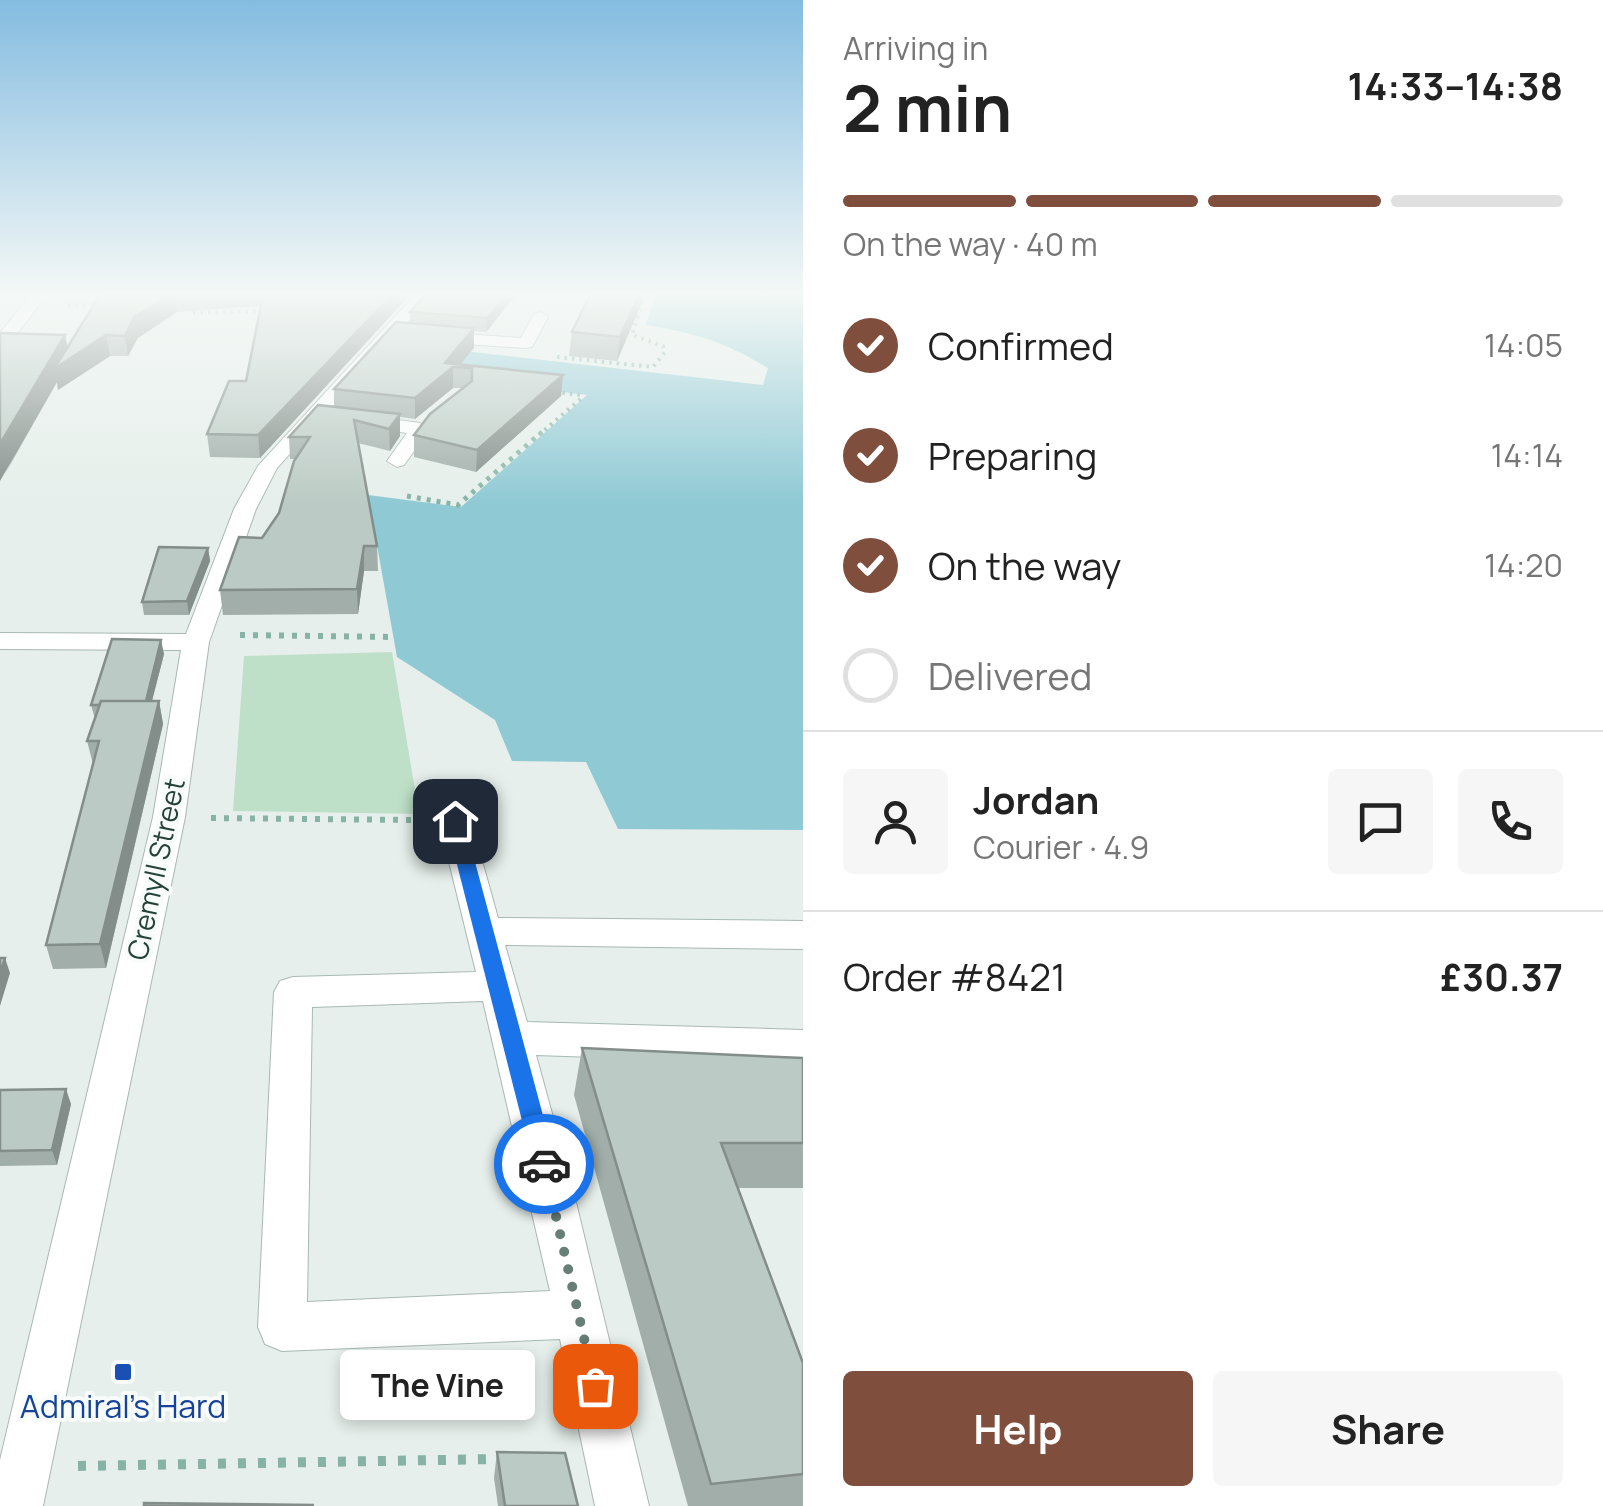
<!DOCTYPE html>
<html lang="en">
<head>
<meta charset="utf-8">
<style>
  body { margin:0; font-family:Manrope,sans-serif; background:#f6f6f6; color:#222; height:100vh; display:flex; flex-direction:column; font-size:38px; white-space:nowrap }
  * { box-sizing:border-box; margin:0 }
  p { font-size:32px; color:#767676 }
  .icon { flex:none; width:55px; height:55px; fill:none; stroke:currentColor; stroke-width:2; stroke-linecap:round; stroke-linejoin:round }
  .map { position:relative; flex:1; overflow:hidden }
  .sheet { display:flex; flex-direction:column; background:#fff; width:800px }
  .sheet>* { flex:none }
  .pin { position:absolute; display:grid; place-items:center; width:85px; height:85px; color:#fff; margin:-42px; border-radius:20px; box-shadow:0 5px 15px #0006 }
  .courier { position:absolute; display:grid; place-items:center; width:100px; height:100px; margin:-50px; border:8px solid #1a73e8; border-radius:50%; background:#fff; color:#222; box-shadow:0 2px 12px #0007 }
  .bubble { position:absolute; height:70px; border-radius:10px; background:#fff; box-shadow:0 5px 15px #0003; font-size:32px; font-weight:700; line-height:70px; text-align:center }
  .overview em { font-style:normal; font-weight:700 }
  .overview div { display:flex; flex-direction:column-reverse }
  .overview { display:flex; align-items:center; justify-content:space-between; height:170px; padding:0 40px }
  h1 { font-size:65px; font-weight:700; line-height:75px }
  .bar { display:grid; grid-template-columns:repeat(4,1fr); gap:15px 10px; align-content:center; height:120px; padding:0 40px }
  .bar i { height:12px; border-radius:8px; background:#e0e0e0 }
  .bar .on { background:#804e3d }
  .bar p { grid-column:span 4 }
  .line { display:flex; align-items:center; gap:25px; padding:0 40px; border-top:2px solid #e0e0e0 }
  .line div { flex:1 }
  .round { display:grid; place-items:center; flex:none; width:105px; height:105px; border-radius:10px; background:#f6f6f6 }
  ol { padding:0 40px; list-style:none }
  li { display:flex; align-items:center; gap:30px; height:110px }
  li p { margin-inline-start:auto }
  li .icon { padding:10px; border-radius:50%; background:#804e3d; color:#fff; stroke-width:4 }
  li:last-child { color:#767676 }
  li i { width:55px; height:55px; border:5px solid #e0e0e0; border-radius:50% }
  .primary-button { display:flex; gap:20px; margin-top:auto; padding:20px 40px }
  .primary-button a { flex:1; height:115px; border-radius:10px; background:#804e3d; color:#fff; font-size:40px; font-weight:700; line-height:115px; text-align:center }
  .primary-button a+a { background:#f6f6f6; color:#222 }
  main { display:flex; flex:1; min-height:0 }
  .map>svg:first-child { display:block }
</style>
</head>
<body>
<main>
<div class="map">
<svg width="803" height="1506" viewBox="0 0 803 1506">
  <rect width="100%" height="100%" fill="#e6efeb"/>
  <path fill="#bfe0c8" d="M 392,652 L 419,814 L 233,811 L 244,656 Z"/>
  <path fill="#8ec9d4" d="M 655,295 L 803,295 L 803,830 L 618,829 L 586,762 L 512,761 L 495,720 L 397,657 L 368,495 L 461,507 L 587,395 L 417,374 L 438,348 L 763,385 L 768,368 C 725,342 696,333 646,325 Z"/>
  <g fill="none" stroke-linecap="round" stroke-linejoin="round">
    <g stroke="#a8b8b2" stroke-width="2">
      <path id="minor" d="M 31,295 L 47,295 L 6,348 L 0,349 L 0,333 Z
        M 415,295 L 432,295 L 277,468 L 256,509 L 209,642 L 185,817 L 43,1506 L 0,1506 L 0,1460 L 153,817 L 181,650 L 0,649 L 0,633 L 186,634 L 234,509 L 258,466 Z
        M 540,312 L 548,317 L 532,347 L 526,348 L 434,342 L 426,337 L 434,332 L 521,338 L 534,314 Z
        M 362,415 L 420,423 L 430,429 L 404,465 L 397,467 L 387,461 L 407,433 L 355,425 L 355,417 Z
        M 455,810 L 466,813 L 471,821 L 498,918 L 803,921 L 803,949 L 505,945 L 527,1022 L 803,1030 L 803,1064 L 536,1055 L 574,1194 L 649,1506 L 595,1506 L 560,1339 L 282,1351 L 265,1344 L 258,1327 L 274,992 L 280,981 L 293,977 L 476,972 L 439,821 L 444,813 ZM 483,1001 L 550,1291 L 307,1302 L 312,1007 Z"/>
    </g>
    <path stroke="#86b3a5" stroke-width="4" stroke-dasharray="2.5 5" stroke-linecap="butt" d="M 68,305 L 100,305
      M 193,313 L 259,311 L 275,295
      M 557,357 L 653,367 L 665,352 L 663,346 L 632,335 L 644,297 L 636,295
      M 555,392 L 582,395
      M 539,435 L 584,396"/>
    <path stroke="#86b3a5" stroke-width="5" stroke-dasharray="4 6" stroke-linecap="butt" d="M 407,496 L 458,505 L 542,432"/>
    <path stroke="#86b3a5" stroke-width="6" stroke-dasharray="5 8" stroke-linecap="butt" d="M 240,635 L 393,637
      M 211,818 L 414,820"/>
    <path stroke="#86b3a5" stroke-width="10" stroke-dasharray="8 12" stroke-linecap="butt" d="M 78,1466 L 500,1459"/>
    <use href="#minor" fill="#fff" fill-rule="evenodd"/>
  </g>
  <path fill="#a1aea9" d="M 100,295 L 407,295 L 407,298 L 260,458 L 210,457 L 207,434 L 246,381 L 260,306 L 177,312 L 138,338 L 128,356 L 110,356 L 58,390 L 57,382 L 5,474 L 68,347 Z
    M 516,295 L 486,332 L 474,331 L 474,348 L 460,365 L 563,375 L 561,396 L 476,472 L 414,457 L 414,435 L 463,388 L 453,388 L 415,419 L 400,417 L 400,436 L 390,451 L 358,443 L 377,546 L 378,571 L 364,571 L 358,614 L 223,615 L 220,590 L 262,538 L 279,513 L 295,459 L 290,459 L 289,437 L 334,407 L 334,389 L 410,323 L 410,312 Z
    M 643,300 L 617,361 L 569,356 L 572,332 Z
    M 208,548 L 210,561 L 189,615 L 144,615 L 142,602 Z
    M 164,654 L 152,701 L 159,701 L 163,724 L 106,968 L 53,969 L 46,945 L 93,764 L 87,741 L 95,719 L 91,705 Z
    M 582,1048 L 803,1058 L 803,1188 L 738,1188 L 803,1363 L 803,1506 L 688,1506 L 574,1095 Z
    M 0,1090 L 71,1104 L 57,1165 L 0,1166 Z
    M 497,1452 L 578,1506 L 498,1506 L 494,1478 Z"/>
  <path fill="#838d89" d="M 169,295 L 175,295 L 177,312 L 138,338 L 128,356 L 125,336 L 134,317 Z
    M 392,295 L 407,295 L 407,298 L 260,458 L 258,435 Z
    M 506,295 L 516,295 L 486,332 L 487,318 Z
    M 639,295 L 644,295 L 643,300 L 617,361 L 620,337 Z
    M 474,328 L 474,348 L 458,367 L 453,367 L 453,388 L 415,419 L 415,398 Z
    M 65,335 L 70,358 L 106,335 L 110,356 L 58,390 L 57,382 L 0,481 L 0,444 Z
    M 563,375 L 561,396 L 476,472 L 477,450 Z
    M 400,414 L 400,436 L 390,451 L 389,429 Z
    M 364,546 L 364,571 L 358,614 L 357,589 Z
    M 208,548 L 210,561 L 189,615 L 187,601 Z
    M 161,640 L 164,654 L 147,720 L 144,706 Z
    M 159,701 L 163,724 L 106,968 L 100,944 Z
    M 5,958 L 10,973 L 0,1006 L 0,973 Z
    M 66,1089 L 71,1104 L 57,1165 L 52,1150 Z"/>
  <path fill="#bbcac4" stroke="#838d89" stroke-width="2.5" d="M 100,295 L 169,295 L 134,317 L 125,336 L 106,335 L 54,369 Z
    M 263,295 L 392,295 L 258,435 L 207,434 L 229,381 L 246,381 Z
    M 425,295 L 506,295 L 487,318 L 410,312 Z
    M 590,295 L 639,295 L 620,337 L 572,332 Z
    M 396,322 L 474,328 L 445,363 L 563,375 L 477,450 L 414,435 L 430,414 L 472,381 L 472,368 L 453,367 L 415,398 L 334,389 Z
    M 0,333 L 65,335 L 0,444 Z
    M 318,405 L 400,414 L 389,429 L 354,420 L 377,546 L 364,546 L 357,589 L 220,590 L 239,537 L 262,538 L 279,513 L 294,461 L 310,437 L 289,437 Z
    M 159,547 L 208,548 L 187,601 L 142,602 Z
    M 112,639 L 161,640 L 146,701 L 101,701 L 99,705 L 91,705 Z
    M 101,701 L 159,701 L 100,944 L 46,945 L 99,741 L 87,741 Z
    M 0,958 L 5,958 L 0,973 Z
    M 582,1048 L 803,1058 L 803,1143 L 721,1143 L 803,1363 L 803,1474 L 711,1484 Z
    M 66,1089 L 52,1150 L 0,1151 L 0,1090 Z
    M 497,1452 L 565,1453 L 578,1506 L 505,1506 Z
    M 144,1503 L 314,1505 L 144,1506 Z"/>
  <linearGradient id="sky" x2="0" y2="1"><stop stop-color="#84bce0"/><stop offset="0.58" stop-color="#f4f8f6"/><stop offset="1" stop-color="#f4f8f6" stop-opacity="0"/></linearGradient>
  <rect width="803" height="506" fill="url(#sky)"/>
  <path fill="#1a73e8" d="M 455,815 L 464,821 L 556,1164 L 552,1172 L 544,1175 L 536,1172 L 533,1164 L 446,821 Z"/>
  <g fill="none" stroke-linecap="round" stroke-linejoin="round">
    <path stroke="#687f78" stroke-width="10" stroke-dasharray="0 18" d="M 544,1164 L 595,1386"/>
  </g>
  <rect fill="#1a4fb4" stroke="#f7fbf9" stroke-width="4" x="113" y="1362" width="20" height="20" rx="5"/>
  <g text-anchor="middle" stroke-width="8" stroke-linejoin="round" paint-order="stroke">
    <g font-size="28" fill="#24423a" stroke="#f7fbf9">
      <text transform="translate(156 869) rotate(-78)" y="10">Cremyll Street</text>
    </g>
    <g font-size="32" fill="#164399" stroke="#f7fbf9">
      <text x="123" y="1418">Admiral's Hard</text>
    </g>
  </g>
</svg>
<div class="pin" style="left:595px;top:1386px;background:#ea580c"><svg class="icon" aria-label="bag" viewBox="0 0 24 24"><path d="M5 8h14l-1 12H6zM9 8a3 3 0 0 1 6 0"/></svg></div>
<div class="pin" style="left:455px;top:821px;background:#1f2937"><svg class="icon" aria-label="home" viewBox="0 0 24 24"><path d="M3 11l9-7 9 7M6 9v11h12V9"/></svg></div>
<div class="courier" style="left:544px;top:1164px"><svg class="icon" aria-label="car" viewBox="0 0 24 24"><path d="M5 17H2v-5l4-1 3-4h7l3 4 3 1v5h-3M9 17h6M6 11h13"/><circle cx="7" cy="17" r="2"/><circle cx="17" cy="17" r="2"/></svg></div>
<div class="bubble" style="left:340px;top:1350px;width:195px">The Vine</div>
</div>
<section class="sheet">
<div class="overview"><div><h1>2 min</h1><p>Arriving in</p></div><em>14:33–14:38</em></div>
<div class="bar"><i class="on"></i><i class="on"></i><i class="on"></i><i></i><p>On the way · 40 m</p></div>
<ol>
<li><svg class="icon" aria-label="check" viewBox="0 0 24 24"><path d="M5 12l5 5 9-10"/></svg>Confirmed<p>14:05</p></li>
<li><svg class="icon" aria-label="check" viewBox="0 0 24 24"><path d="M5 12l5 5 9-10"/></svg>Preparing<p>14:14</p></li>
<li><svg class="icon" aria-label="check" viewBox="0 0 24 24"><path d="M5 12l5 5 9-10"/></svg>On the way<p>14:20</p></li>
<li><i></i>Delivered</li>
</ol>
<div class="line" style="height:180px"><a class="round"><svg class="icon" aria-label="person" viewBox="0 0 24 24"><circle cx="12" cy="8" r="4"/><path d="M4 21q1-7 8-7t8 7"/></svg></a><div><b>Jordan</b><p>Courier · 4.9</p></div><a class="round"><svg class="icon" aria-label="chat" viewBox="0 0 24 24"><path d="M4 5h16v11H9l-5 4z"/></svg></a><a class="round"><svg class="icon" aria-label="phone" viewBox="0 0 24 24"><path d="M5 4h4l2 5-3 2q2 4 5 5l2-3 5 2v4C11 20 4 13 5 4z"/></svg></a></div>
<div class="line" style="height:130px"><div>Order #8421</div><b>£30.37</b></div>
<div class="primary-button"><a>Help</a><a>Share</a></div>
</section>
</main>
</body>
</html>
